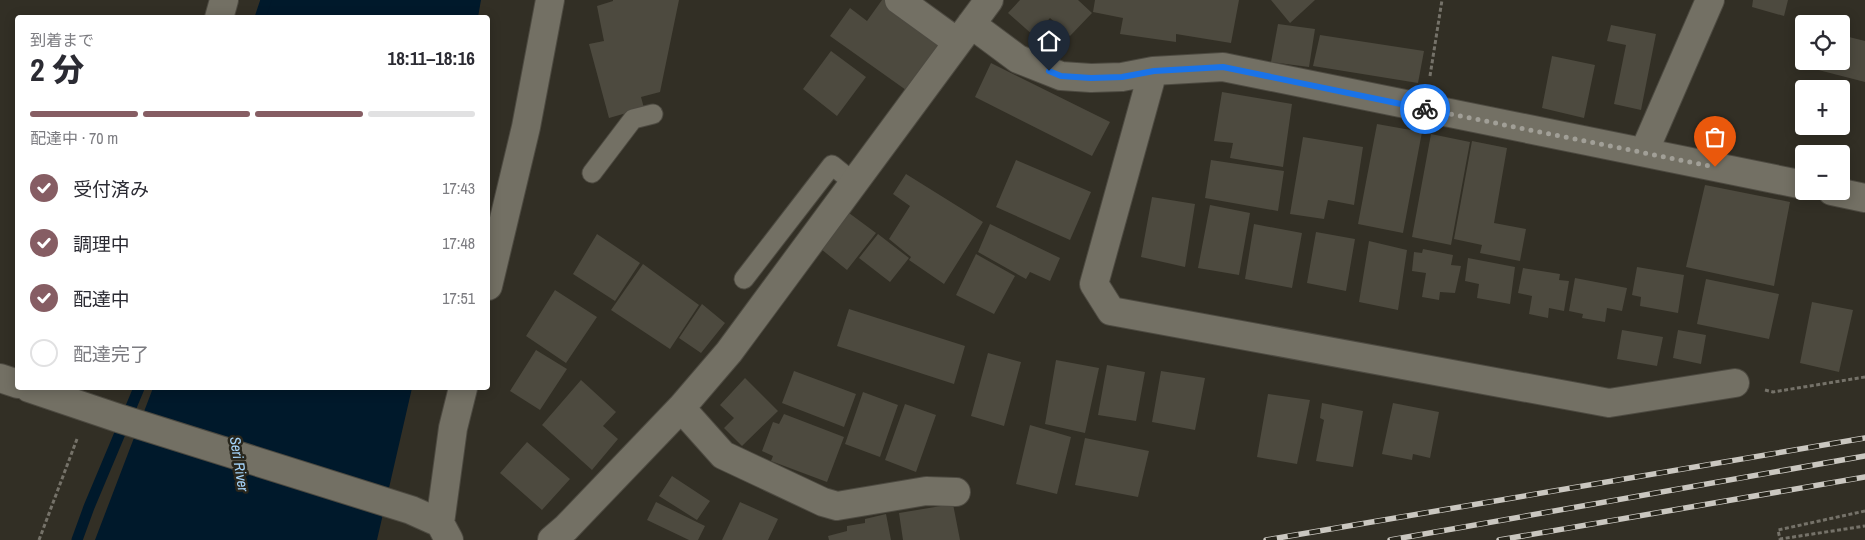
<!DOCTYPE html>
<html lang="ja">
<head>
<meta charset="utf-8">
<style>
  body { margin:0; font-family:"Archivo Narrow","Noto Sans JP",sans-serif; background:#f7f7f7; color:#2b2b33; height:100vh; display:flex; flex-direction:column; font-size:19px; white-space:nowrap }
  * { box-sizing:border-box; margin:0 }
  p { font-size:16px; color:#7c7c81 }
  .icon { flex:none; width:28px; height:28px; fill:none; stroke:currentColor; stroke-width:2; stroke-linecap:round; stroke-linejoin:round }
  .map { position:relative; flex:1; overflow:hidden }
  .panel { position:absolute; left:15px; top:15px; width:475px; height:375px; display:flex; flex-direction:column; background:#fff; border-radius:5px; box-shadow:0 2px 12px #0003 }
  .panel>* { flex:none }
  .controls { position:absolute; left:1795px; top:15px; display:grid; gap:10px }
  .controls a { display:grid; place-items:center; width:55px; height:55px; border-radius:5px; background:#fff; box-shadow:0 2px 12px #0003; font-size:25px }
  .pin { position:absolute; display:grid; place-items:center; width:42px; height:42px; color:#fff; margin:-51px -21px; border-radius:50% 50% 50% 0; rotate:-45deg; box-shadow:0 0 5px #0007 }
  .pin .icon { rotate:45deg }
  .courier { position:absolute; display:grid; place-items:center; width:50px; height:50px; margin:-25px; border:4px solid #1a73e8; border-radius:50%; background:#fff; color:#222; box-shadow:0 1px 6px #0007 }
  .headline em { font-style:normal; font-weight:800 }
  .headline div { display:flex; flex-direction:column-reverse }
  .headline { display:flex; align-items:center; justify-content:space-between; height:85px; padding:0 15px }
  h1 { font-size:32px; font-weight:800; line-height:38px }
  .bar { display:grid; grid-template-columns:repeat(4,1fr); gap:8px 5px; align-content:center; height:60px; padding:0 15px }
  .bar i { height:6px; border-radius:4px; background:#e1e1e2 }
  .bar .on { background:#865d63 }
  .bar p { grid-column:span 4 }
  ol { padding:0 15px; list-style:none }
  li { display:flex; align-items:center; gap:15px; height:55px }
  li p { margin-inline-start:auto }
  li .icon { padding:5px; border-radius:50%; background:#865d63; color:#fff; stroke-width:4 }
  li:last-child { color:#7c7c81 }
  li i { width:28px; height:28px; border:2px solid #e1e1e2; border-radius:50% }
  .map>svg:first-child { display:block }
</style>
</head>
<body>
<div class="map">
<svg width="1865" height="540" viewBox="0 0 1865 540">
  <rect width="100%" height="100%" fill="#322f25"/>
  <path fill="#00192b" d="M 267,0 L 481,0 L 478,17 L 262,17 Z
    M 153,388 L 412,388 L 377,540 L 95,540 Z"/>
  <g fill="none" stroke-linecap="round" stroke-linejoin="round">
    <path stroke="#00192b" stroke-width="11" d="M 260,18 L 266,0
      M 77,540 L 89,507 L 139,388"/>
  </g>
  <path fill="#4d4a3f" d="M 613,0 L 679,0 L 660,92 L 641,97 L 644,108 L 609,118 L 589,44 L 604,41 L 597,6 L 613,1 Z
    M 882,0 L 886,0 L 943,38 L 906,90 L 830,36 L 850,8 L 867,21 Z
    M 1020,0 L 1078,0 L 1092,13 L 1070,36 L 1050,18 L 1034,36 L 1008,13 Z
    M 1095,0 L 1239,0 L 1231,43 L 1176,34 L 1176,42 L 1120,34 L 1123,18 L 1093,12 Z
    M 1271,0 L 1315,0 L 1290,23 Z
    M 1753,0 L 1788,0 L 1784,16 L 1752,7 Z
    M 1278,24 L 1315,29 L 1309,67 L 1271,62 Z
    M 1611,25 L 1656,34 L 1641,110 L 1614,104 L 1626,45 L 1607,41 Z
    M 1320,35 L 1424,51 L 1418,83 L 1313,66 Z
    M 1841,35 L 1865,41 L 1865,82 L 1799,65 L 1803,46 L 1804,61 L 1841,61 Z
    M 831,51 L 866,77 L 837,116 L 803,89 Z
    M 1552,56 L 1595,65 L 1584,118 L 1542,108 Z
    M 991,63 L 1110,122 L 1092,156 L 975,97 Z
    M 1222,92 L 1292,104 L 1283,167 L 1230,158 L 1233,143 L 1214,141 Z
    M 1377,124 L 1422,132 L 1403,233 L 1358,224 Z
    M 1431,134 L 1470,142 L 1451,245 L 1412,237 Z
    M 1303,137 L 1363,147 L 1354,205 L 1328,200 L 1324,219 L 1290,214 Z
    M 1472,141 L 1507,148 L 1494,223 L 1526,229 L 1520,261 L 1480,253 L 1482,245 L 1454,239 Z
    M 1016,160 L 1091,192 L 1070,240 L 996,207 Z
    M 1211,160 L 1284,171 L 1278,211 L 1205,198 Z
    M 906,174 L 983,222 L 944,284 L 909,260 L 911,257 L 889,239 L 910,206 L 893,194 Z
    M 1705,185 L 1790,202 L 1774,286 L 1686,267 Z
    M 1152,197 L 1195,204 L 1185,267 L 1141,257 Z
    M 1210,205 L 1250,213 L 1239,275 L 1198,268 Z
    M 849,213 L 876,233 L 847,270 L 821,249 Z
    M 990,224 L 1060,258 L 1050,281 L 1030,272 L 1026,279 L 978,252 Z
    M 1254,224 L 1302,233 L 1292,288 L 1245,279 Z
    M 1316,232 L 1355,239 L 1346,291 L 1307,283 Z
    M 597,234 L 640,263 L 615,301 L 573,274 Z
    M 878,234 L 909,258 L 890,282 L 859,258 Z
    M 1369,241 L 1407,250 L 1398,310 L 1359,302 Z
    M 1423,249 L 1453,255 L 1451,265 L 1461,266 L 1455,293 L 1440,292 L 1439,300 L 1422,297 L 1426,273 L 1412,271 L 1414,252 L 1422,253 Z
    M 976,254 L 1015,276 L 994,314 L 956,295 Z
    M 1468,258 L 1515,267 L 1510,304 L 1477,298 L 1479,284 L 1465,281 Z
    M 643,264 L 699,305 L 670,349 L 611,310 Z
    M 1637,267 L 1684,275 L 1678,313 L 1640,306 L 1641,297 L 1632,295 Z
    M 1523,268 L 1560,274 L 1559,280 L 1569,281 L 1564,311 L 1549,308 L 1548,318 L 1529,314 L 1532,296 L 1518,293 Z
    M 1575,278 L 1627,288 L 1622,311 L 1607,308 L 1605,322 L 1582,318 L 1583,314 L 1569,311 Z
    M 1706,279 L 1779,294 L 1769,339 L 1697,324 Z
    M 555,290 L 597,317 L 566,363 L 526,336 Z
    M 1812,302 L 1853,310 L 1839,372 L 1800,363 Z
    M 702,304 L 725,323 L 701,353 L 679,338 Z
    M 849,309 L 965,346 L 954,384 L 837,346 Z
    M 1622,330 L 1663,337 L 1657,366 L 1617,359 Z
    M 1678,330 L 1706,335 L 1701,364 L 1673,358 Z
    M 536,350 L 567,369 L 540,410 L 510,391 Z
    M 988,353 L 1021,362 L 1004,426 L 971,416 Z
    M 1056,360 L 1099,368 L 1085,433 L 1045,424 Z
    M 1107,365 L 1145,372 L 1136,421 L 1098,415 Z
    M 794,371 L 856,394 L 844,427 L 782,403 Z
    M 1161,371 L 1205,378 L 1195,430 L 1152,422 Z
    M 745,378 L 778,411 L 742,446 L 724,428 L 734,418 L 720,405 Z
    M 581,380 L 616,412 L 603,426 L 618,439 L 592,470 L 542,425 Z
    M 863,392 L 898,405 L 880,457 L 845,444 Z
    M 1268,394 L 1310,400 L 1297,464 L 1257,457 Z
    M 1322,403 L 1363,411 L 1353,467 L 1316,461 L 1324,420 L 1320,418 Z
    M 1393,403 L 1439,412 L 1430,458 L 1413,454 L 1412,460 L 1382,454 Z
    M 905,404 L 936,415 L 916,472 L 885,460 Z
    M 784,414 L 844,437 L 827,482 L 771,461 L 773,456 L 762,451 L 773,422 L 779,424 Z
    M 1030,425 L 1071,437 L 1057,494 L 1016,484 Z
    M 1085,438 L 1149,451 L 1138,497 L 1075,485 Z
    M 527,442 L 570,479 L 542,510 L 500,473 Z
    M 672,476 L 710,501 L 697,520 L 659,496 Z
    M 656,502 L 705,526 L 698,540 L 689,540 L 647,520 Z
    M 740,502 L 778,519 L 768,540 L 722,540 Z
    M 953,504 L 960,540 L 903,540 L 899,513 Z
    M 886,514 L 891,540 L 829,540 L 828,536 L 847,531 L 847,526 L 865,523 L 865,519 Z"/>
  <g fill="none" stroke-linecap="round" stroke-linejoin="round">
    <g stroke="#4d4a41" stroke-width="21">
      <path id="service" d="M 592,173 L 633,119 L 653,114
        M 744,279 L 832,165 L 853,182"/>
    </g>
    <g stroke="#4d4a41" stroke-width="30">
      <path id="minor" d="M 899,0 L 957,42
        M 219,18 L 224,0
        M 971,24 L 1018,59 L 1061,76 L 1091,78 L 1122,77 L 1153,71 L 1223,67 L 1804,185
        M 1153,71 L 1094,284 L 1111,311 L 1609,403 L 1735,383
        M 1644,152 L 1710,0
        M 1832,191 L 1865,198
        M 488,286 L 526,127 L 550,0
        M 0,378 L 18,384
        M 29,388 L 118,418 L 411,510 L 440,523 L 449,540
        M 681,408 L 723,455 L 823,502 L 837,506 L 926,491 L 956,492
        M 440,523 L 453,428 L 463,388
        M 552,540 L 566,528 L 681,408 L 729,352 L 989,0"/>
    </g>
    <path stroke="#757269" stroke-width="3" stroke-dasharray="4 2.5" stroke-linecap="butt" d="M 1430,76 L 1442,0
      M 1765,390 L 1773,392 L 1865,377
      M 1865,511 L 1778,530 L 1780,539 L 1865,526
      M 39,540 L 77,439"/>
    <use href="#service" stroke="#737064" stroke-width="19"/>
    <use href="#minor" stroke="#737064" stroke-width="28"/>
    <g stroke="#cac7c0" stroke-width="5.5">
      <path id="rail" d="M 1266,540 L 1865,438
        M 1390,540 L 1865,456
        M 1499,540 L 1865,477"/>
    </g>
    <use href="#rail" stroke="#28261c" stroke-width="4" stroke-dasharray="11" stroke-linecap="butt"/>
  </g>
  <g fill="none" stroke-linecap="round" stroke-linejoin="round">
    <path stroke="#a19f97" stroke-width="5" stroke-dasharray="0 9" d="M 1425,109 L 1715,167"/>
    <path stroke="#1a73e8" stroke-width="6" d="M 1049,71 L 1061,76 L 1091,78 L 1122,77 L 1154,71 L 1223,67 L 1425,109"/>
  </g>
  <g text-anchor="middle" stroke-width="5" stroke-linejoin="round" paint-order="stroke">
    <g font-size="15" font-style="italic" fill="#a5d4fa" stroke="#28261c">
      <text transform="translate(239 464) rotate(81)" y="5">Seri River</text>
    </g>
  </g>
</svg>
<div class="controls">
<a><svg class="icon" aria-label="locate" viewBox="0 0 24 24"><circle cx="12" cy="12" r="6"/><path d="M12 2v4M12 18v4M2 12h4M18 12h4"/></svg></a>
<a>+</a>
<a>−</a>
</div>
<div class="pin" style="left:1715px;top:167px;background:#ea580c"><svg class="icon" aria-label="bag" viewBox="0 0 24 24"><path d="M5 8h14l-1 12H6zM9 8a3 3 0 0 1 6 0"/></svg></div>
<div class="pin" style="left:1049px;top:71px;background:#1f2937"><svg class="icon" aria-label="home" viewBox="0 0 24 24"><path d="M3 11l9-7 9 7M6 9v11h12V9"/></svg></div>
<div class="courier" style="left:1425px;top:109px"><svg class="icon" aria-label="bike" viewBox="0 0 24 24"><circle cx="6" cy="16" r="4"/><circle cx="18" cy="16" r="4"/><path d="M6 16l4-8h5l3 8M10 8l3 8H6M13 5h3"/></svg></div>
<section class="panel">
<div class="headline"><div><h1>2 分</h1><p>到着まで</p></div><em>18:11–18:16</em></div>
<div class="bar"><i class="on"></i><i class="on"></i><i class="on"></i><i></i><p>配達中 · 70 m</p></div>
<ol>
<li><svg class="icon" aria-label="check" viewBox="0 0 24 24"><path d="M5 12l5 5 9-10"/></svg>受付済み<p>17:43</p></li>
<li><svg class="icon" aria-label="check" viewBox="0 0 24 24"><path d="M5 12l5 5 9-10"/></svg>調理中<p>17:48</p></li>
<li><svg class="icon" aria-label="check" viewBox="0 0 24 24"><path d="M5 12l5 5 9-10"/></svg>配達中<p>17:51</p></li>
<li><i></i>配達完了</li>
</ol>
</section>
</div>
</body>
</html>
